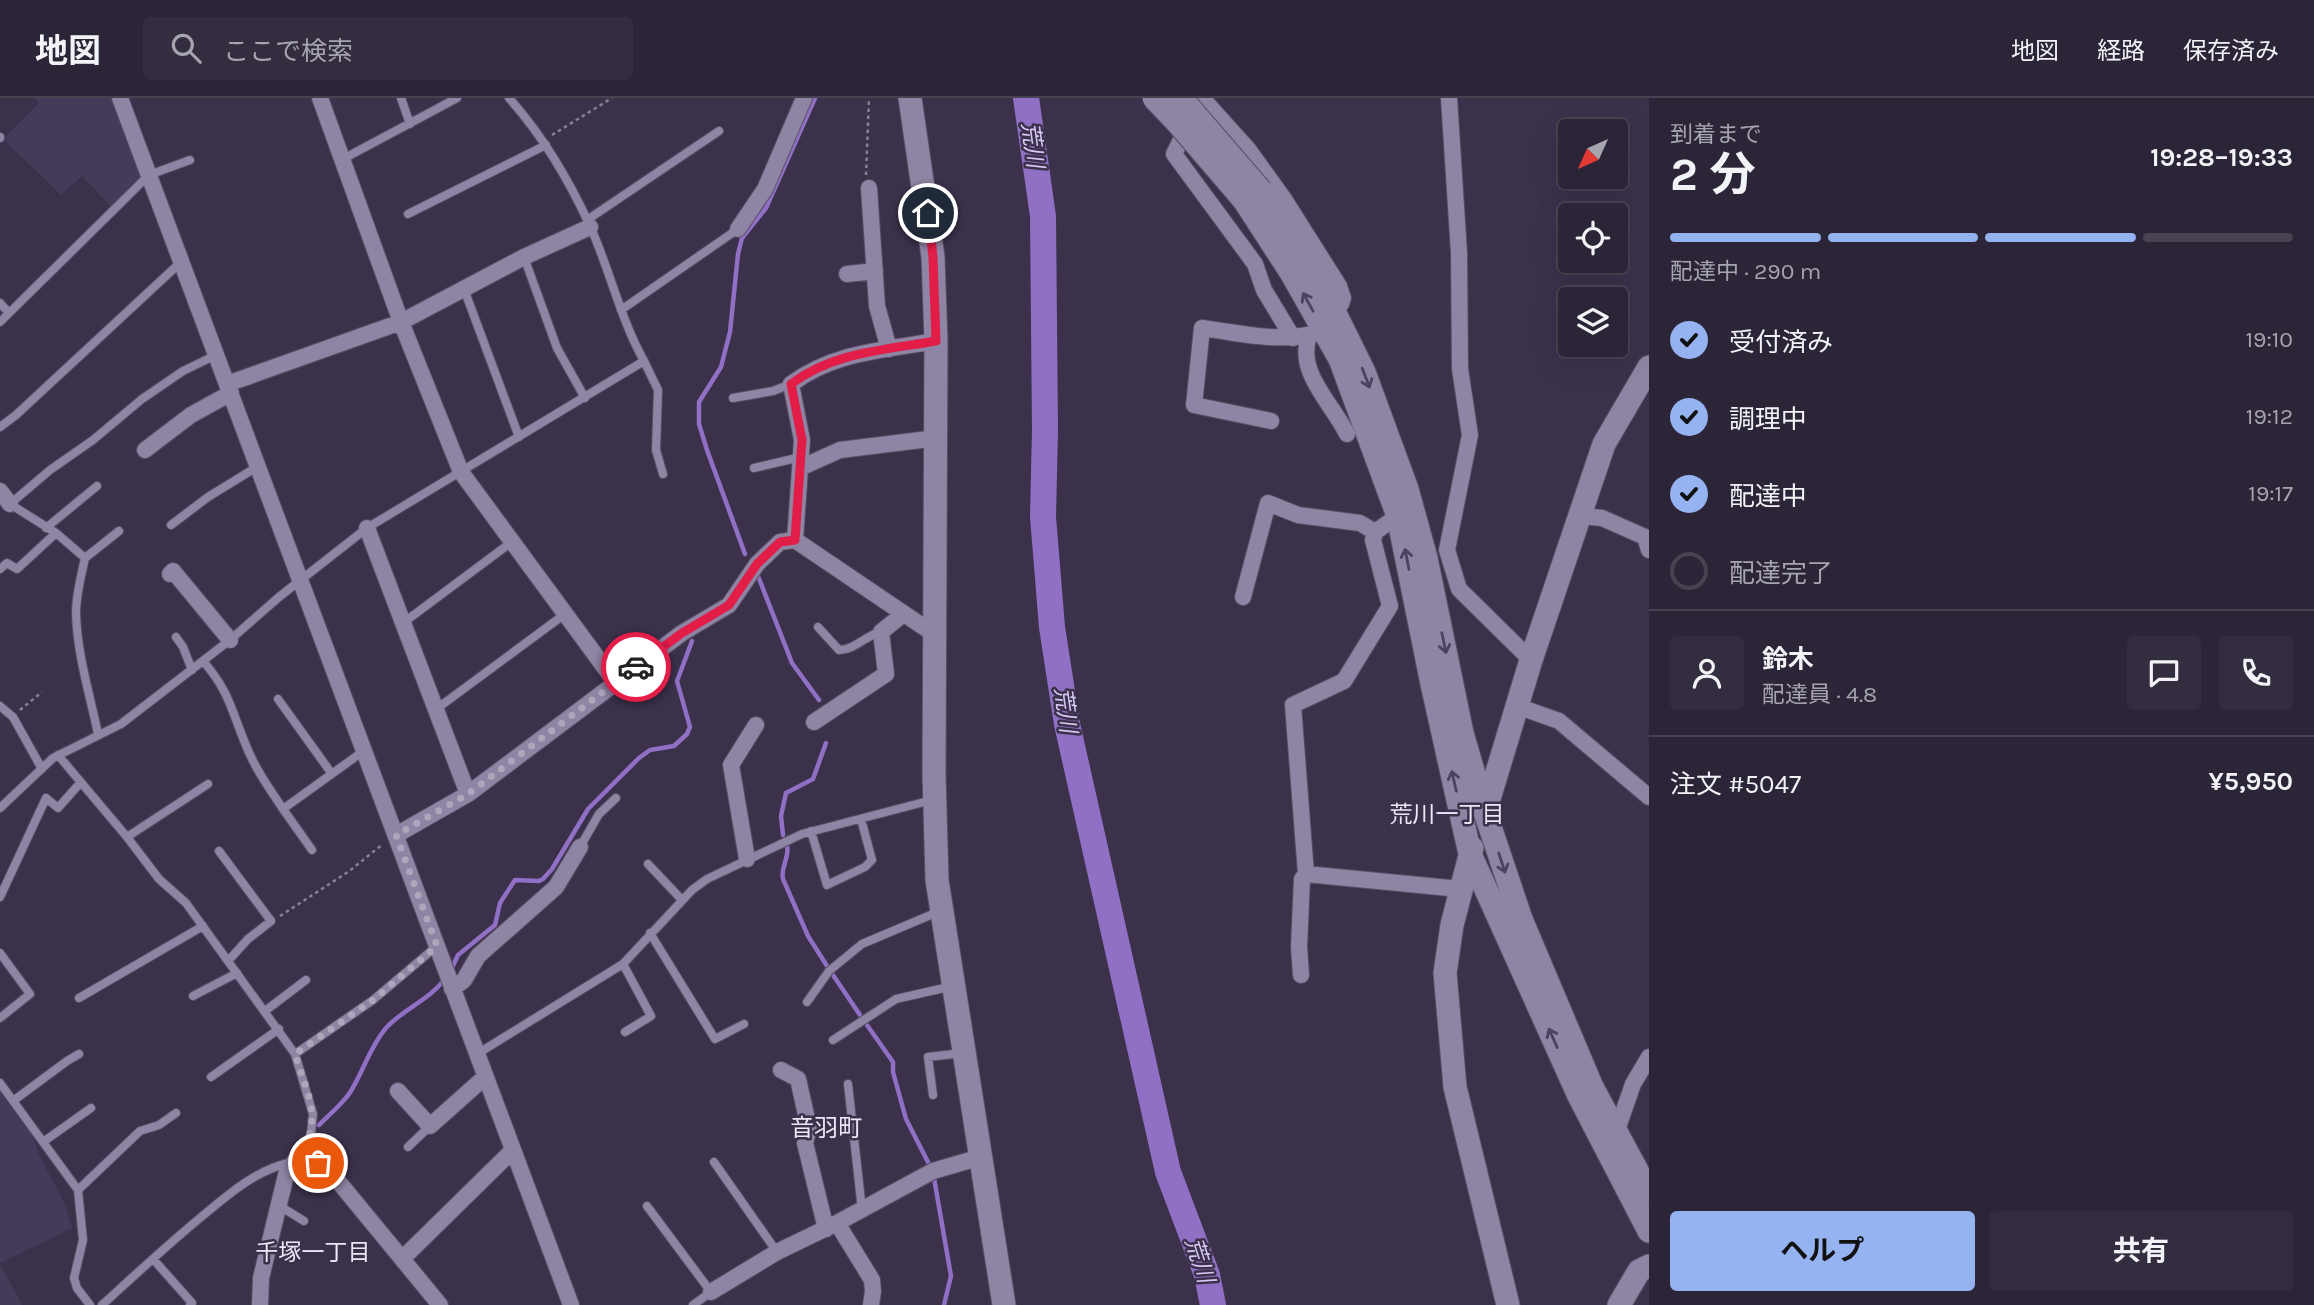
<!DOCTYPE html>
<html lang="ja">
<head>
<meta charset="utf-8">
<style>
  body { margin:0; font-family:Karla,"Noto Sans JP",sans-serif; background:#342d40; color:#f1f3f6; height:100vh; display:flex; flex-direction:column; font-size:26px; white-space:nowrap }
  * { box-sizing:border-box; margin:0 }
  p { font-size:23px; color:#a6a5ae }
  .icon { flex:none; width:38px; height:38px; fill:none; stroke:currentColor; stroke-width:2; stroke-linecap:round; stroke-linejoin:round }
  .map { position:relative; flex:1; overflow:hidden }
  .side { display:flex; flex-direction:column; background:#2c2538; width:665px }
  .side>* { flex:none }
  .needle { width:46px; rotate:225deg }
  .controls { position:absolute; left:1558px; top:21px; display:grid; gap:14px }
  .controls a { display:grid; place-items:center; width:70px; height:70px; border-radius:7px; background:#2c2538; box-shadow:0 7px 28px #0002,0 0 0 2px #484253; font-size:35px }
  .pin { position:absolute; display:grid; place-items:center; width:60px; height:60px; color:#fff; margin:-30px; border:4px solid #fff; border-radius:50%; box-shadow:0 2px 7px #0007 }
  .courier { position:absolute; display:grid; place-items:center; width:70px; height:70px; margin:-35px; border:5px solid #e11d48; border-radius:50%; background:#fff; color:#222; box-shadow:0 2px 9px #0007 }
  .overview em { font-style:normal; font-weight:700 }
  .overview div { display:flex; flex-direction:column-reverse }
  .overview { display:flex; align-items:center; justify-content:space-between; height:119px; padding:0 21px }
  h1 { font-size:46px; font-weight:700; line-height:52px }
  .bar { display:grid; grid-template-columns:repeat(4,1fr); gap:10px 7px; align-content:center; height:84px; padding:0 21px }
  .bar i { height:9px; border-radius:5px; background:#484253 }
  .bar .active { background:#95b2f1 }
  .bar p { grid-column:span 4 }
  .line { display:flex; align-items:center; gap:18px; padding:0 21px; border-top:2px solid #484253 }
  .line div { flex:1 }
  .round { display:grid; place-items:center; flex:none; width:74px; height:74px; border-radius:7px; background:#342d40 }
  ol { padding:0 21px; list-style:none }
  li { display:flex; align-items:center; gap:21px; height:77px }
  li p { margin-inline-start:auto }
  li .icon { padding:7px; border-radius:50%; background:#95b2f1; color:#111; stroke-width:4 }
  li:last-child { color:#a6a5ae }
  li i { width:38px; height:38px; border:4px solid #484253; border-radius:50% }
  .action { display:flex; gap:14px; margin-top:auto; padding:14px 21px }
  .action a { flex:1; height:80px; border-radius:7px; background:#95b2f1; color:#111; font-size:28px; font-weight:700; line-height:80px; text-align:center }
  .action a+a { background:#342d40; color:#f1f3f6 }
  header { display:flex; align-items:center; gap:42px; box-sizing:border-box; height:98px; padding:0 35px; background:#2c2538; border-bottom:2px solid #484253 }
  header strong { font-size:33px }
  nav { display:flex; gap:38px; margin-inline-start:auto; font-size:24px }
  .search { width:490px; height:63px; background:#342d40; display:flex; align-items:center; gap:18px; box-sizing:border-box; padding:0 24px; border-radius:7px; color:#a6a5ae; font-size:26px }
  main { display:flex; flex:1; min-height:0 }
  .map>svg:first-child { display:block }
</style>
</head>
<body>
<header>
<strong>地図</strong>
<div class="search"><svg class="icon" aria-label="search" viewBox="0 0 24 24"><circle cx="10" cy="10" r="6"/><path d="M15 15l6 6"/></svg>ここで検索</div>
<nav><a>地図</a><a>経路</a><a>保存済み</a></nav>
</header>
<main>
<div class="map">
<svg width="1649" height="1207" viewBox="0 0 1649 1207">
  <rect width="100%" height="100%" fill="#3b314b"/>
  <path fill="#453a59" d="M 35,0 L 120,0 L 149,77 L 114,112 L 82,78 L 61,97 L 3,41 L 39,5 Z
    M 0,994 L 32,1037 L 40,1059 L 65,1106 L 72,1130 L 0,1165 Z
    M 0,1165 L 22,1207 L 0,1207 Z"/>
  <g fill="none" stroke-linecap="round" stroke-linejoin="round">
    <path stroke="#9070c4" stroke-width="4.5" d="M 745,456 L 707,352 L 699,326 L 699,304 L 721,269 L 730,234 L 738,156 L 742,140 L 766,110 L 815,0
      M 758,478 L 792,565 L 819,602
      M 783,737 L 781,718 L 786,695 L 813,681 L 826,645
      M 787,748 C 790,760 780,769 783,781 L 808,838 L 827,868
      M 451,872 L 458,857 L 495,827 L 500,805 L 515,782 L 539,783 L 543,781 L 552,771 L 588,711 L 639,660 L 650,652 L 674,648 L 687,636 L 690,629 L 677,583 L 692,543
      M 833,877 L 860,917
      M 867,927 L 893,964 L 893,974 L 906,1021 L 930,1068
      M 319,1027 C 329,1017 341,1007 349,996 C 363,975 369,950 386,930 C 403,911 428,903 444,882
      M 934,1080 L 951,1178 L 944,1207"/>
    <path stroke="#9070c4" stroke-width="26" d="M 1026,0 L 1043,118 L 1045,332 L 1043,419 L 1052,529 L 1067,626 L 1168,1074 L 1207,1177 L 1213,1207"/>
    <g stroke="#574e64" stroke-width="10">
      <path id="lane" d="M 401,0 L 410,26
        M 0,39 L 0,40
        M 343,61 L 457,0
        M 408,116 L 546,47
        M 587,122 L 719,33
        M 524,159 L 557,250 L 585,300
        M 464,191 L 519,339
        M 0,205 L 9,215
        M 621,212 L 738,131
        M 0,224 L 149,77 L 190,62
        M 644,263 L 658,292 L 656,352 L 663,376
        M 733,300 L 773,293 L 791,286
        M 0,329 L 16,317 L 181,164
        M 754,370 L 801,359
        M 171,427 L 208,399 L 257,369
        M 46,430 L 97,388
        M 85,460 L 119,433
        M 0,471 L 7,465 L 17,471 L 56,435
        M 403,525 L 513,443
        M 818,529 L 839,552 C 855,552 866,537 881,534
        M 176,539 L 183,549 L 192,572
        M 203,563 C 229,593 231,611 245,645 C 254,669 269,690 283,711 L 365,652
        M 278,601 L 332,676
        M 0,608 L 13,619 L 42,671
        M 435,612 L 565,516
        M 98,636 C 90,597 77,556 76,515 C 76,497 81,478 85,460 L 56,435 L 10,406 L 50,372 L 93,342 L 142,301 L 183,273 L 216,257
        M 58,657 L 127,739 L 159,781 L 186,805 L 295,956 L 313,1016 L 311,1036 L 303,1053
        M 0,710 L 53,660 L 121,626 L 230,542 L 279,499 L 367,430 L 644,263 C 620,220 610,172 590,128 C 569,82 543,38 509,0
        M 283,711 L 312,752
        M 811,733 L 827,787 L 865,769 L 872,762 L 861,721
        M 127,739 L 208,686
        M 580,749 L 599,716 L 616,700
        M 219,753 L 271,823 L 248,841 L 228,863
        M 648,766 L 682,802
        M 0,799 L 46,700 L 58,710 L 81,684
        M 650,835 L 715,941 L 744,926
        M 0,855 L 30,896 L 0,920
        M 623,866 L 651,918 L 625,934
        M 193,898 L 237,875
        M 79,900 L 203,828
        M 807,904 L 829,873 L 862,846 L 940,813
        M 265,913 L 306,882
        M 833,942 L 896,901 L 953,888
        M 295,956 L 373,902 L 437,848
        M 477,956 L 623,866 L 692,792 L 707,781 L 802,736 L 932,702
        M 211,979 L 279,931
        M 0,985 L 78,1092 L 83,1142 L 74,1180 L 77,1190 L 90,1207
        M 848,986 L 862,1112
        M 933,997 L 928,959 L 962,955
        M 13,1003 L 67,963 L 79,956
        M 43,1044 L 91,1010
        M 408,1049 L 430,1028
        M 714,1064 L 777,1154
        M 78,1092 L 140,1033 L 159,1027 L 176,1015
        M 278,1107 L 304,1123
        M 647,1108 L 711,1194 L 693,1207
        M 153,1161 L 192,1205 L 190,1207
        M 102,1207 C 134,1178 166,1148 200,1120 C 228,1097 255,1072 292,1064"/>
    </g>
    <g stroke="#574e64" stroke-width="18">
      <path id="street" d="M 120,0 L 571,1207
        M 320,0 L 401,224 L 461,374 L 616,585
        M 1201,0 L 1174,56 L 1255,166 L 1264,192 L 1293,240
        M 1202,0 L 1248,51 L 1284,101 L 1339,188 L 1343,200 L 1341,206 L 1333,211
        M 1449,0 L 1459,155 L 1460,271 L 1470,337 L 1447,452 L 1459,491 L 1531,562
        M 869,90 L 877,208 L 889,251
        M 738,131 L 765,91 L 804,0
        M 847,176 L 875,173
        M 1309,238 C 1296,274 1332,305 1347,336
        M 227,286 L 401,224 L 524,159 L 590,129
        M 1271,323 L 1194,307 L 1202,230 C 1246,236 1281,246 1325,233
        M 145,352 L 191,317 L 231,295
        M 800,370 L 840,352 L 937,340
        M 0,393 L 10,406
        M 1398,418 L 1375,434 L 1373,442 L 1390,508 L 1344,583 L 1293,607 L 1306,776 L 1460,791
        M 1581,418 L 1602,420 L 1645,439 L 1649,452
        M 367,430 L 468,696
        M 795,442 L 934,536
        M 170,476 L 173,473 L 230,542
        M 1243,499 L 1268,405 L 1298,417 L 1360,425 L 1375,434
        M 1517,608 L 1559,623 L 1649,699
        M 814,624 L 886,576 L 881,534 L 902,517
        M 396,737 L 468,696 L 682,535 L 729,507 L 757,466 L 780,444 L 795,442 L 802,342 L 791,286 C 834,254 884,252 936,243
        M 747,761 L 731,667 L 756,627
        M 1301,877 L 1299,849 L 1302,781 L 1306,776
        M 452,891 L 464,882 L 478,858 L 556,789 L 580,749
        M 781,972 L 798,981 L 809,1030 L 805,1045 L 826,1131
        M 398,993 L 430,1028 L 485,979
        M 1616,1035 L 1633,986 L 1649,959
        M 837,1125 L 872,1182 L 873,1193 L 871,1207
        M 403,1160 L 513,1052
        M 711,1194 L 777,1154 L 837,1125 L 933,1073 L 981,1059
        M 260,1207 L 261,1180 L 287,1073 L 303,1053 L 333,1077 L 440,1207"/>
    </g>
    <g stroke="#574e64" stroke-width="25">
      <path id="secondary" d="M 910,0 L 933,159 L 936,243 L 934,676 L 937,782 L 1004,1207
        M 1261,93 L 1295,145 L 1333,211 L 1364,274 L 1407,391 L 1426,460 L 1462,635 L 1485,714 L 1521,821 L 1592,989 L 1649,1095
        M 1244,102 L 1292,176 L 1340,261 L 1398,418 L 1432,586 L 1470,756 L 1579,998 L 1649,1133
        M 1485,714 L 1531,562 L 1604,346 L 1649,269
        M 1472,750 L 1452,827 L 1445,875 L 1455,989 L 1508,1207
        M 1619,1207 L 1639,1173 L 1649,1168"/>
    </g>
    <path stroke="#888096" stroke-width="2.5" stroke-dasharray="3.5 3.5" stroke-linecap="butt" d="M 552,37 L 612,0
      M 866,77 L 869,0
      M 20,612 L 42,594
      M 280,818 L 348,774 L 383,746"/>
    <use href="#lane" stroke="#8e84a3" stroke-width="8"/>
    <use href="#street" stroke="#8e84a3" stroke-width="16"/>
    <use href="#secondary" stroke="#8e84a3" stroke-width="23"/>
    <g stroke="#574e64" stroke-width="25" stroke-linecap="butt">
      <path id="secondary-bridge" d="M 1154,0 L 1177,24 L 1244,102
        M 1181,0 L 1261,93"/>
    </g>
    <use href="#secondary-bridge" stroke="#8e84a3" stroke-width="23"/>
  </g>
  <defs><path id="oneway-shaft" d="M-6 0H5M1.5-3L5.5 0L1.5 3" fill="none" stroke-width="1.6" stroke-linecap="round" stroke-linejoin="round" transform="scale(1.75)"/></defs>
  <g stroke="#4c425d">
    <use href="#oneway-shaft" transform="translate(1308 204) rotate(-119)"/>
    <use href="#oneway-shaft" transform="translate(1366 280) rotate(69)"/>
    <use href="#oneway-shaft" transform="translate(1407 461) rotate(-101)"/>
    <use href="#oneway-shaft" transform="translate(1444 545) rotate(78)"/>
    <use href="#oneway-shaft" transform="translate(1454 683) rotate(-103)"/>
    <use href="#oneway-shaft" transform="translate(1502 765) rotate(72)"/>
    <use href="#oneway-shaft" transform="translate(1553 940) rotate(-114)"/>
  </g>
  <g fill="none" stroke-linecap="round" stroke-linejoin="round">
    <path stroke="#aea7bb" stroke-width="7" stroke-dasharray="0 12.6" d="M 318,1065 L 303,1053 C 322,1016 306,993 295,956 L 373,902 L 437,848 L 396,737 L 468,696 L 636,569"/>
    <path stroke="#e11d48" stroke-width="9" d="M 636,569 L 682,535 L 729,507 L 757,466 L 780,444 L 795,442 L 802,342 L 791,286 C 834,254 884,252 936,243 L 933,159 L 928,115"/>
  </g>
  <g text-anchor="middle" stroke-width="5" stroke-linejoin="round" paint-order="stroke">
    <g font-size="23" font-style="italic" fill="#d7c8f5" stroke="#3b314b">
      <text transform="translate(1033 47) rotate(82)" y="8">荒川</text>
      <text transform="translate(1066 612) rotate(82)" y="8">荒川</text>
      <text transform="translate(1200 1162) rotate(72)" y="8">荒川</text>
    </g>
    <g font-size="23" fill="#ece6f7" stroke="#3b314b">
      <text x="1447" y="724">荒川一丁目</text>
      <text x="313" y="1162">千塚一丁目</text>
    </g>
    <g font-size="24" fill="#ece6f7" stroke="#3b314b">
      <text x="826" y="1038">音羽町</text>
    </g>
  </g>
</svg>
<div class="controls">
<a><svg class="needle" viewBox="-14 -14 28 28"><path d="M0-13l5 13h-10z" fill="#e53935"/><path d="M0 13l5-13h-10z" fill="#a6a5ae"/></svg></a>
<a><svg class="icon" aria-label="locate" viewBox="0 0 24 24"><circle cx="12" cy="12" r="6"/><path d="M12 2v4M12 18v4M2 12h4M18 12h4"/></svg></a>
<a><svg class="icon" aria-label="layers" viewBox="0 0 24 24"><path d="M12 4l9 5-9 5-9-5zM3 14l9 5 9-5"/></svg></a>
</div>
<div class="pin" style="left:318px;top:1065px;background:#ea580c"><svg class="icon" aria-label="bag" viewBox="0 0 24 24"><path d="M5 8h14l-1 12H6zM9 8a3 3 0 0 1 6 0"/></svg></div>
<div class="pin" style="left:928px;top:115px;background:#1f2937"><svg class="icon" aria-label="home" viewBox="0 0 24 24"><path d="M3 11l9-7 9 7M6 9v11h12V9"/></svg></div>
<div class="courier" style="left:636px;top:569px"><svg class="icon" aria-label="car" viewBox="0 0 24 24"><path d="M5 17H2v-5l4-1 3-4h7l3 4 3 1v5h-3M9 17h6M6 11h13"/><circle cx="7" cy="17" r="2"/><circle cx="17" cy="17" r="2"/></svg></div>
</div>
<section class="side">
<div class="overview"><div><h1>2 分</h1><p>到着まで</p></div><em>19:28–19:33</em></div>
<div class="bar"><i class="active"></i><i class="active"></i><i class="active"></i><i></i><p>配達中 · 290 m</p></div>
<ol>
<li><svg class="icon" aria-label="check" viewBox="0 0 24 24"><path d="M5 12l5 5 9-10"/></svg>受付済み<p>19:10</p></li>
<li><svg class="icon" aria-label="check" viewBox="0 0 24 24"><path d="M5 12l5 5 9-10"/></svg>調理中<p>19:12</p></li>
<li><svg class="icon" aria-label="check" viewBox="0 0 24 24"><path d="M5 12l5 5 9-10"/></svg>配達中<p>19:17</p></li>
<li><i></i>配達完了</li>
</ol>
<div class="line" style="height:126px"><a class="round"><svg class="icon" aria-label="person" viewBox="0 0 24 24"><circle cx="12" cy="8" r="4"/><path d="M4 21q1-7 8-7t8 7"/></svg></a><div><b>鈴木</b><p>配達員 · 4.8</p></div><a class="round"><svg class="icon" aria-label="chat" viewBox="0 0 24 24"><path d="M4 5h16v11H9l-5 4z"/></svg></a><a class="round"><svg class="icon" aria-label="phone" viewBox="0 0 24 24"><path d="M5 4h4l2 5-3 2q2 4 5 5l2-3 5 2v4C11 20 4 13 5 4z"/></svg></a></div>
<div class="line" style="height:91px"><div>注文 #5047</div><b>¥5,950</b></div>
<div class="action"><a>ヘルプ</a><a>共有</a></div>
</section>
</main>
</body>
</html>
